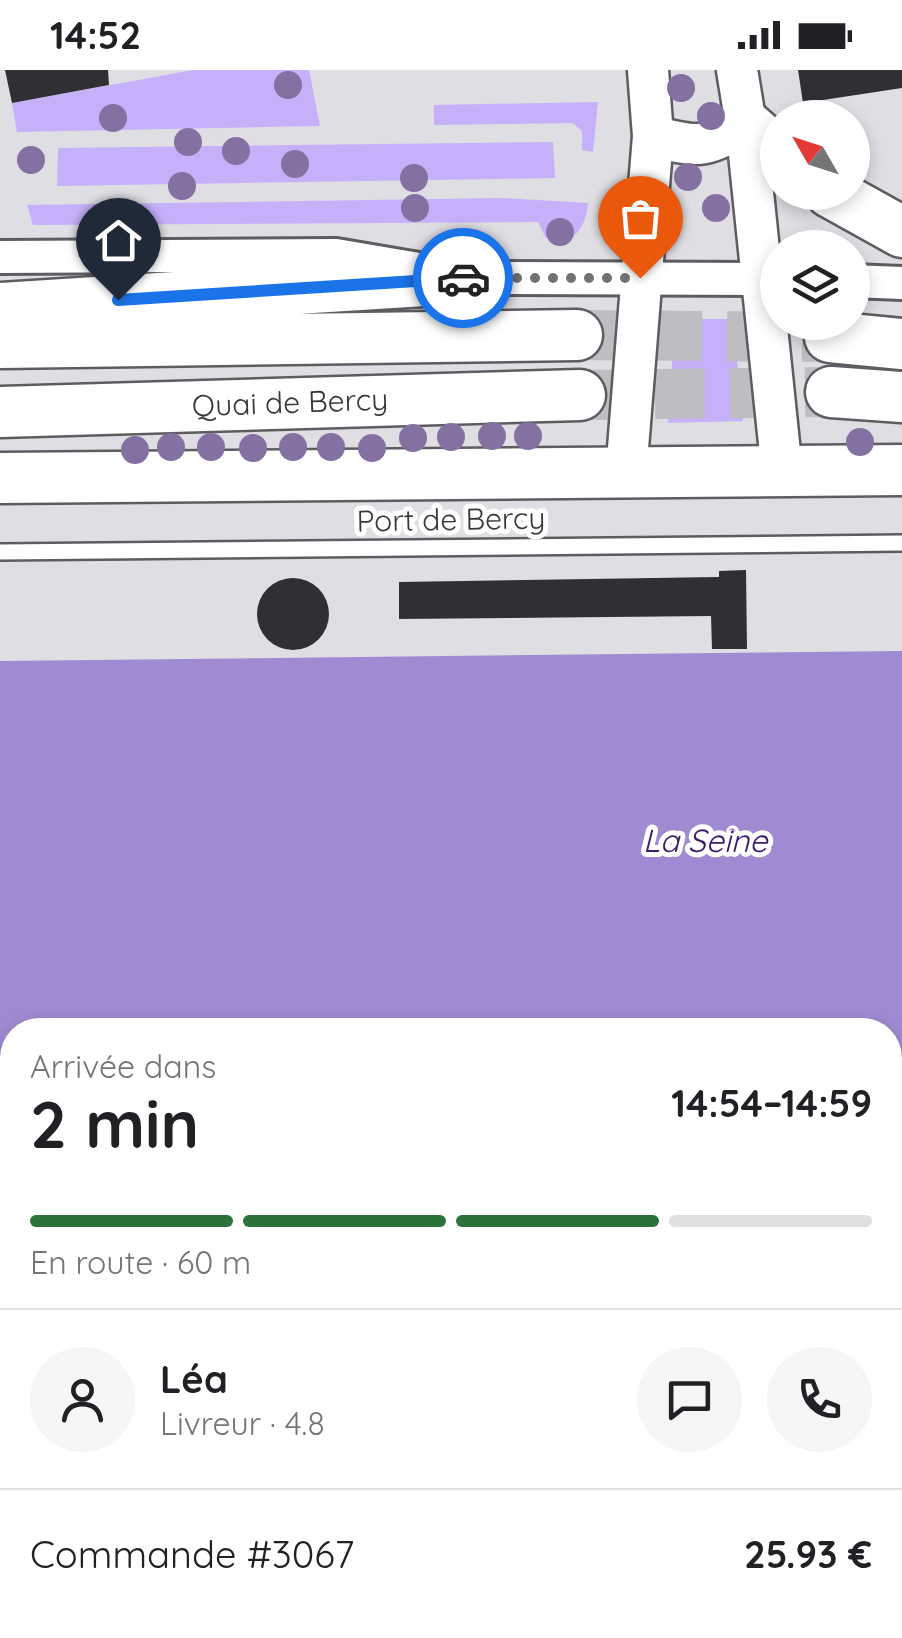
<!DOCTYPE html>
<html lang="fr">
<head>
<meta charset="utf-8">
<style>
  body { margin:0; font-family:Quicksand,sans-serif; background:#f6f6f6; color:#202124; height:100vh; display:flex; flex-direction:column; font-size:38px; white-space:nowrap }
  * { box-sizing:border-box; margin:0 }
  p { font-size:32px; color:#757577 }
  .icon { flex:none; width:55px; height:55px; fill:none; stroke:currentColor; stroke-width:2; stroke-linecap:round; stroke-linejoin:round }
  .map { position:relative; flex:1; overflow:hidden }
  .side { position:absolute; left:0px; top:948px; width:902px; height:622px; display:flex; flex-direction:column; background:#fff; border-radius:40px 40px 0 0; box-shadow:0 5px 15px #0003 }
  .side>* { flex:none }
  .needle { width:65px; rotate:309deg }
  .buttons { position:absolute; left:760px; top:30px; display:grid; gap:20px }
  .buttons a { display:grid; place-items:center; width:110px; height:110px; border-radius:50%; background:#fff; box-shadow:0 5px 15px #0003; font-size:50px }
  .pin { position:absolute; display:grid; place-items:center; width:85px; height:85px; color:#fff; margin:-102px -42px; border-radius:50% 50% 50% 0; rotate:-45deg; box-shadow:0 0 10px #0007 }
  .pin .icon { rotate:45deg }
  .courier { position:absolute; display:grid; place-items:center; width:100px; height:100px; margin:-50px; border:8px solid #1a73e8; border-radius:50%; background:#fff; color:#222; box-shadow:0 2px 12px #0007 }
  .headline em { font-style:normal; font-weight:800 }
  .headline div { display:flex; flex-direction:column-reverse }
  .headline { display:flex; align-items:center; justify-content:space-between; height:170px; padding:0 30px }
  h1 { font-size:65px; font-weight:800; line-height:75px }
  .bar { display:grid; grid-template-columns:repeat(4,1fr); gap:15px 10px; align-content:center; height:120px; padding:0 30px }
  .bar i { height:12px; border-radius:8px; background:#e0e0e0 }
  .bar .active { background:#2d713b }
  .bar p { grid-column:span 4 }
  .line { display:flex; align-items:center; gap:25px; padding:0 30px; border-top:2px solid #e0e0e0 }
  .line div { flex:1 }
  .round { display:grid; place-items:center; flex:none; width:105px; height:105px; border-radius:52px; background:#f6f6f6 }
  .status { display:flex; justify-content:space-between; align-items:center; height:70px; padding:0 50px; background:#fff; direction:ltr }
  .status svg { height:28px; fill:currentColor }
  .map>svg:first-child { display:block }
</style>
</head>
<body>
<div class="status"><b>14:52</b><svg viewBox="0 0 49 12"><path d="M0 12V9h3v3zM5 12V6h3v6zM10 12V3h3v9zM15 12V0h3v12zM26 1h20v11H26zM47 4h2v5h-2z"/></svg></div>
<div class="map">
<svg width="902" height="1568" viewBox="0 0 902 1568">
  <rect width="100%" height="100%" fill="#dfdee3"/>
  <path fill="#c6b0f9" d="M 193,0 L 309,0 L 320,56 L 17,62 L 12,33 Z
    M 598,32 L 593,82 L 582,80 L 582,61 L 573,53 L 434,55 L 434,35 Z
    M 553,72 L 555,108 L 57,116 L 58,78 Z
    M 502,128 L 588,133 C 586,158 574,176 546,168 L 538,152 L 33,155 L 27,135 Z
    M 675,249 L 733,249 L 743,351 L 668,353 Z"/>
  <path fill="#a08ad1" d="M 902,581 L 902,1341 L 890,1341 L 890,960 L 12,960 L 12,1357 L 0,1357 L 0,591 Z"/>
  <path fill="#302f33" d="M 5,0 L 108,0 L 109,15 L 12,33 Z
    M 798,0 L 902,0 L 902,18 L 803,33 Z
    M 746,500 L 747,579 L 712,579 L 711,546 L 399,549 L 399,512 L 719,507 L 719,501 Z
    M257 544a36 36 0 1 1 72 0a36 36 0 1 1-72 0Z"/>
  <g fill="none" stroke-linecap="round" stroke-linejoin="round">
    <path stroke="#bebdc1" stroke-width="50" stroke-dasharray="50 25" stroke-linecap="butt" d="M 577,265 L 830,267
      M 580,325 L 831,322"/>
    <g stroke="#5d5c61" stroke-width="20">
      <path id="service" d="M 0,482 L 902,473
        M 890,1475 L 902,1476
        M 0,1487 L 12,1487
        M 419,1558 L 442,1568"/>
    </g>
    <g stroke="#5d5c61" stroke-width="38">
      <path id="minor" d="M 0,187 L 336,185 L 471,208 L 778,209
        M 852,211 L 902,213"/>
    </g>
    <g stroke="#5d5c61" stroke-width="45">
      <path id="tertiary" d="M 737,0 L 746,55 L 782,402
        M 653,66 C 702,79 702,77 746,55
        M 626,403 L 653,66 L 648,0"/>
    </g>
    <g stroke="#5d5c61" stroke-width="55">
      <path id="primary" d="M 746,55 L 778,83
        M 830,122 L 902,162
        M 0,238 L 471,208
        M 830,267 L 902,274
        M 0,273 L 577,265
        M 831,322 L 902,327
        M 0,342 L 580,325
        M 0,408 L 902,400"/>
    </g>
    <use href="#service" stroke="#fff" stroke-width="15"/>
    <use href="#minor" stroke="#fff" stroke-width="32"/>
    <use href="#tertiary" stroke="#fff" stroke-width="40"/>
    <use href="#primary" stroke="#fff" stroke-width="50"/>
  </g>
  <g fill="#8571a1">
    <circle cx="288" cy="15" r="14"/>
    <circle cx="681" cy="18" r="14"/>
    <circle cx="711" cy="46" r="14"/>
    <circle cx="113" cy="48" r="14"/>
    <circle cx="188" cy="72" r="14"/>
    <circle cx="236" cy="81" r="14"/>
    <circle cx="31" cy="90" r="14"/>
    <circle cx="295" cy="94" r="14"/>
    <circle cx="688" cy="107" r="14"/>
    <circle cx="414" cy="108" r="14"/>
    <circle cx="182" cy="116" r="14"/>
    <circle cx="415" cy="138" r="14"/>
    <circle cx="716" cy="138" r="14"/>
    <circle cx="560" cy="162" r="14"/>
    <circle cx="492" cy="366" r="14"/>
    <circle cx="528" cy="366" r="14"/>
    <circle cx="451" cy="367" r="14"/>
    <circle cx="413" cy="368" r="14"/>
    <circle cx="860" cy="372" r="14"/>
    <circle cx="171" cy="377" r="14"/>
    <circle cx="211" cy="377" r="14"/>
    <circle cx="293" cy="377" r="14"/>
    <circle cx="331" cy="377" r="14"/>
    <circle cx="253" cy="378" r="14"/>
    <circle cx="372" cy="378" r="14"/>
    <circle cx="135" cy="380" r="14"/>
  </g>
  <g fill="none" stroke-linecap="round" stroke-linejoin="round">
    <path stroke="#727275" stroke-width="10" stroke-dasharray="0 18" d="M 463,208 L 640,208"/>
    <path stroke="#1a73e8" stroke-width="12" d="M 118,230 L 463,208"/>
  </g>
  <g text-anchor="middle" stroke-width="10" stroke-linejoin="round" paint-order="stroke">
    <g font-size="30" fill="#38383a" stroke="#fff">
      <text transform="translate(290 333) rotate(-2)" y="10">Quai de Bercy</text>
      <text transform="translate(451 450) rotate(-1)" y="10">Port de Bercy</text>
    </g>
    <g font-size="32" font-style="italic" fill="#3e1a6d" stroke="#fff">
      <text x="705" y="782">La Seine</text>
    </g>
  </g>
</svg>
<div class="buttons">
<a><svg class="needle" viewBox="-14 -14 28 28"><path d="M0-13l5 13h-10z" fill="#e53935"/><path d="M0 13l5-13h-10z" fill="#757577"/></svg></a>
<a><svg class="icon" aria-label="layers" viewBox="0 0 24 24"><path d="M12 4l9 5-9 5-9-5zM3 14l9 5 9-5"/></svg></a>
</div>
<div class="pin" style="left:640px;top:208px;background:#ea580c"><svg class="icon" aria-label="bag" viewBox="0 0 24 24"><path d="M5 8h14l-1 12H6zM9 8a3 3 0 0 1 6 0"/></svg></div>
<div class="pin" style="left:118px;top:230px;background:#1f2937"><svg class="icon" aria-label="home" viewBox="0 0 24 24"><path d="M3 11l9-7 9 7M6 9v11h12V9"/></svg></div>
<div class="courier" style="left:463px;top:208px"><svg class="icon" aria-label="car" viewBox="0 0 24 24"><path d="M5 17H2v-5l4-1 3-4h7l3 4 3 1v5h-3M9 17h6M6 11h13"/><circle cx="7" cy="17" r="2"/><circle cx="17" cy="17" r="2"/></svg></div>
<section class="side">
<div class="headline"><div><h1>2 min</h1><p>Arrivée dans</p></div><em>14:54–14:59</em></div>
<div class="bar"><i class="active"></i><i class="active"></i><i class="active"></i><i></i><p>En route · 60 m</p></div>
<div class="line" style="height:180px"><a class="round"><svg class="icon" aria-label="person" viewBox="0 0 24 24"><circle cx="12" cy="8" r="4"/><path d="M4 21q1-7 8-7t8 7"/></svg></a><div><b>Léa</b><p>Livreur · 4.8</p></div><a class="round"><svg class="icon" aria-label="chat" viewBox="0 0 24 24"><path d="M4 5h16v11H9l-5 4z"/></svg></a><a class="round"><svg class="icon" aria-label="phone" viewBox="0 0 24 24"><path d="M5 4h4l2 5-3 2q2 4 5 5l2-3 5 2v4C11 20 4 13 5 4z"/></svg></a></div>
<div class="line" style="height:130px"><div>Commande #3067</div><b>25.93 €</b></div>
</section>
</div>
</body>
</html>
